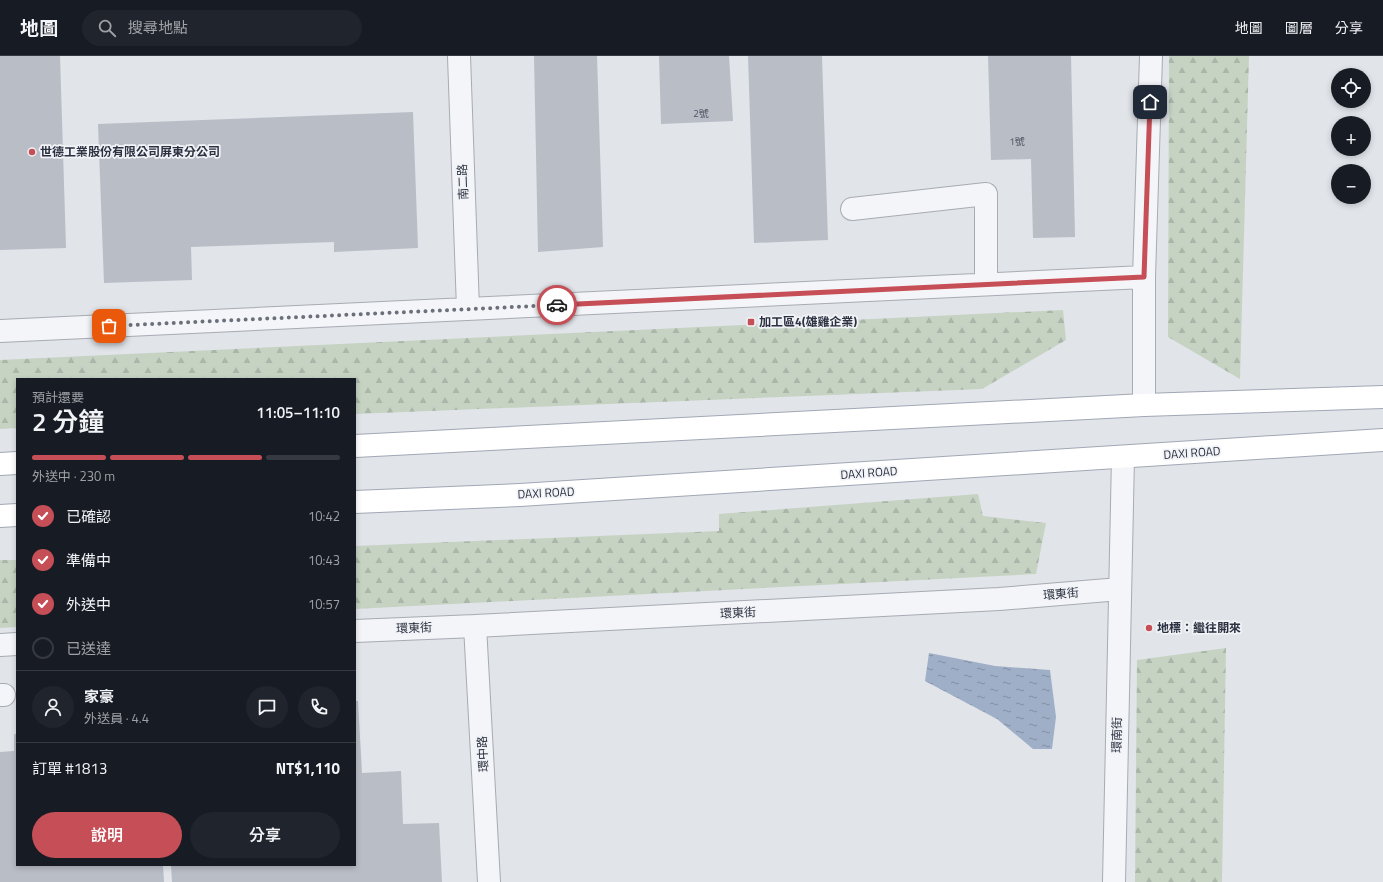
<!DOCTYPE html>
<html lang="zh-TW">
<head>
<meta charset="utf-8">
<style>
  body { margin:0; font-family:"Titillium Web","Noto Sans TC",sans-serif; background:#20242c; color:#f1f3f6; height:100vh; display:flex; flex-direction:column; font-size:15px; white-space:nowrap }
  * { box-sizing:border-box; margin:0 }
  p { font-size:13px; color:#9ea1a6 }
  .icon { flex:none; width:22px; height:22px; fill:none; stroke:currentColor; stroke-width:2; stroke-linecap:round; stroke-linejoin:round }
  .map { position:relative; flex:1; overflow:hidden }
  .drawer { position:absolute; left:16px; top:322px; width:340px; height:488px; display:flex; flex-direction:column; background:#171b24; border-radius:0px; box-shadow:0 2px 6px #0003 }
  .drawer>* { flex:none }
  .buttons { position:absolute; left:1331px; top:12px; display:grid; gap:8px }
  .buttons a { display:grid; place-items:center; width:40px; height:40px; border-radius:50%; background:#171b24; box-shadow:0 2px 6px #0003; font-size:20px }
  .pin { position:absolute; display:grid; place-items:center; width:34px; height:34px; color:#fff; margin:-17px; border-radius:8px; box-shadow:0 2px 6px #0006 }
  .courier { position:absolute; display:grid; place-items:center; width:40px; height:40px; margin:-20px; border:3px solid #c64e56; border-radius:50%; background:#fff; color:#222; box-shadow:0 1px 5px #0007 }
  .headline em { font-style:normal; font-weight:600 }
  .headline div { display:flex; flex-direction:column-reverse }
  .headline { display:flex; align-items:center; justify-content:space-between; height:68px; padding:0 16px }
  h1 { font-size:26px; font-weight:600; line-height:30px }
  .bar { display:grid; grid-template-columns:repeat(4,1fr); gap:6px 4px; align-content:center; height:48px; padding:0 16px }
  .bar i { height:5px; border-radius:3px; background:#363941 }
  .bar .active { background:#c64e56 }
  .bar p { grid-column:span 4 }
  .line { display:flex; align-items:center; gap:10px; padding:0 16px; border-top:1px solid #363941 }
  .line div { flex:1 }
  .round { display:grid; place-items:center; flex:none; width:42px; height:42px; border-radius:21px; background:#20242c }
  ol { padding:0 16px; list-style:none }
  li { display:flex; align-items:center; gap:12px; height:44px }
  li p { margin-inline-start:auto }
  li .icon { padding:4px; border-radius:50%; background:#c64e56; color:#fff; stroke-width:4 }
  li:last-child { color:#9ea1a6 }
  li i { width:22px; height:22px; border:2px solid #363941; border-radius:50% }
  .primary-button { display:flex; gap:8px; margin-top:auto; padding:8px 16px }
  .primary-button a { flex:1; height:46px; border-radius:24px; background:#c64e56; color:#fff; font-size:16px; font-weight:600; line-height:46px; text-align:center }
  .primary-button a+a { background:#20242c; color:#f1f3f6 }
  header { display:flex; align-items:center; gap:24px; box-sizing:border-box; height:56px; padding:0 20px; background:#171b24; border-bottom:1px solid #363941 }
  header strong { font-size:19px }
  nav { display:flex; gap:22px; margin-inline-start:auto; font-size:14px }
  .search { width:280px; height:36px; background:#20242c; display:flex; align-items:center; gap:10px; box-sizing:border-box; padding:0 14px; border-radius:22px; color:#9ea1a6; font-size:15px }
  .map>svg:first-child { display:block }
</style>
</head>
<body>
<header>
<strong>地圖</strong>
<div class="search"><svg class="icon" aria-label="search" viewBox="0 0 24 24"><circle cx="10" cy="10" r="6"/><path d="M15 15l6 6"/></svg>搜尋地點</div>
<nav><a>地圖</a><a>圖層</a><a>分享</a></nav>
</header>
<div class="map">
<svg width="1383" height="826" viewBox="0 0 1383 826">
  <defs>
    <pattern id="forest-firs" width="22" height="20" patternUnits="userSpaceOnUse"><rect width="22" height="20" fill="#c6d3c3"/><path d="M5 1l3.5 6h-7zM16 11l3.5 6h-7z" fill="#aab6a9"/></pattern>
    <pattern id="water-ripples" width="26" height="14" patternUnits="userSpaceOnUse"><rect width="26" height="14" fill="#9fafc7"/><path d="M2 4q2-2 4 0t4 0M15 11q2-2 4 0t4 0" fill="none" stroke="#828fa3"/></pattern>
  </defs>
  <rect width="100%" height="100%" fill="#e1e4e9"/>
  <path fill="url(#forest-firs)" d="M 1169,0 L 1249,0 L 1240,323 L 1168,281 Z
    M 1063,254 L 1066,284 L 982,333 L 355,358 L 355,323 L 17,323 L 17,372 L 0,373 L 0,304 Z
    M 978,438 L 983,460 L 1046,467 L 1036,518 L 355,553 L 355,490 L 719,475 L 719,458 Z
    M 0,504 L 17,504 L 17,571 L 0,572 Z
    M 1226,592 L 1222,826 L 1135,826 L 1137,604 Z"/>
  <path fill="url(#water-ripples)" d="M 929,597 L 995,610 L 1050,614 L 1056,661 L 1052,693 L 1033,693 L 997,663 L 925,625 Z"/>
  <path fill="#b9bdc6" d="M 0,0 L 60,0 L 66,192 L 0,194 Z
    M 534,0 L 597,0 L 603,191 L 538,196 Z
    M 659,0 L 729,0 L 733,65 L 661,68 Z
    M 748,0 L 822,0 L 828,184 L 754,187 Z
    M 988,0 L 1071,0 L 1075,181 L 1033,182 L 1031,103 L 991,104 Z
    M 413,56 L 418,192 L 334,196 L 334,186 L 191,191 L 192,224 L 104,227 L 98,68 Z
    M 355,645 L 358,645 L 362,717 L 401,715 L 403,768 L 439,767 L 442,826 L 172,826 L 171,809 L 355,809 Z
    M 14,678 L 17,678 L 17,809 L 163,809 L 164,826 L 0,826 L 0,696 L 14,695 Z"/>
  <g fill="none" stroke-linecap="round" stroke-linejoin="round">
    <g stroke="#a7abb3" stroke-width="24">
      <path id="minor" d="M 459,0 L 468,253
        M 852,153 L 986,138 L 986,228
        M 0,275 L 1144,221
        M 1144,349 L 1144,221 L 1151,0
        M 475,570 L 489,826
        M 355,575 L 475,570 L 999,543 L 1120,533
        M 0,589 L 17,588
        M 0,639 L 4,639
        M 1114,826 L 1123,401"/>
    </g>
    <g stroke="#a1a7b4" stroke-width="24">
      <path id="major" d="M 355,390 L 1144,349 L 1383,341
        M 0,408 L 17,407
        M 355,446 L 520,439 L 1383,384
        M 0,460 L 17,459"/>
    </g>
    <use href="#minor" stroke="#f4f5f8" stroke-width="22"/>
    <use href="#major" stroke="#fff" stroke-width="22"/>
  </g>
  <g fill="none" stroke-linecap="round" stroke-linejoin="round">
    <path stroke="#6b707b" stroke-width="4" stroke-dasharray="0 7.2" d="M 109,270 L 557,249"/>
    <path stroke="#c64e56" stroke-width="5" d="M 557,249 L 1144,221 L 1150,46"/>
  </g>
  <g fill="#c64e56" stroke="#f1f3f7" stroke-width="1.5">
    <circle cx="32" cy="96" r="4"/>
    <rect x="747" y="262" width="8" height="8" rx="2"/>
    <circle cx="1149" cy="572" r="4"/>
  </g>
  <g text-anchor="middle" stroke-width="3.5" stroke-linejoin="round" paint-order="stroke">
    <g font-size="10" fill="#4e5462">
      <text x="701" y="61">2號</text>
      <text x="1017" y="89">1號</text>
    </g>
    <g font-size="12" font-weight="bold" fill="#2b3140" stroke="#f1f3f7" text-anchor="start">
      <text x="40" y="100">世德工業股份有限公司屏東分公司</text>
      <text x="759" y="270">加工區4(雄雞企業)</text>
      <text x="1157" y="576">地標：繼往開來</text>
    </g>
    <g font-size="12" fill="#2b3140" stroke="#f1f3f7">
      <text transform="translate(463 126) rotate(-92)" y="4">南二路</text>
      <text transform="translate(1192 397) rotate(-4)" y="4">DAXI ROAD</text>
      <text transform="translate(869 417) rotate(-4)" y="4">DAXI ROAD</text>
      <text transform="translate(546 437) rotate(-3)" y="4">DAXI ROAD</text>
      <text transform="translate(1061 538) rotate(-5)" y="4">環東街</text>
      <text transform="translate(738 557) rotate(-3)" y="4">環東街</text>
      <text transform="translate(414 572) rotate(-2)" y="4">環東街</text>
      <text transform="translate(1117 679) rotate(-89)" y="4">環南街</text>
      <text transform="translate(483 698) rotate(-93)" y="4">環中路</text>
    </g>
  </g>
</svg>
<div class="buttons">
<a><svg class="icon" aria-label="locate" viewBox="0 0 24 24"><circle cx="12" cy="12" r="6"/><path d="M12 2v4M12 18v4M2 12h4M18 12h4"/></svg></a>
<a>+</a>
<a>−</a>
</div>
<div class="pin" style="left:109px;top:270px;background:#ea580c"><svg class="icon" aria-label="bag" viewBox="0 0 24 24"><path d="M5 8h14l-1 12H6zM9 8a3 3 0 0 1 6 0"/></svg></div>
<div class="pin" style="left:1150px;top:46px;background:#1f2937"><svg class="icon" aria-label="home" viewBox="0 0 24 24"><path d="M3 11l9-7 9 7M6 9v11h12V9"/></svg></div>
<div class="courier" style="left:557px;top:249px"><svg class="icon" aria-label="car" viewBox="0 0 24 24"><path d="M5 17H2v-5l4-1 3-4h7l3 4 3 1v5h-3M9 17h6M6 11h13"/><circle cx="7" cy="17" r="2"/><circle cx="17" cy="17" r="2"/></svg></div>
<section class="drawer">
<div class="headline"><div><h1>2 分鐘</h1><p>預計還要</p></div><em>11:05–11:10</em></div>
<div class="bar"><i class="active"></i><i class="active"></i><i class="active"></i><i></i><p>外送中 · 230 m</p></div>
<ol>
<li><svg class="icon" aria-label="check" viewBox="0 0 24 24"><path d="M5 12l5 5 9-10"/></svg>已確認<p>10:42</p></li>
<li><svg class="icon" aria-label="check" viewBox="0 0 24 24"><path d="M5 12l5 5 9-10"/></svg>準備中<p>10:43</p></li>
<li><svg class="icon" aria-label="check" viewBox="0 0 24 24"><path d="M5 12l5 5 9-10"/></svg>外送中<p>10:57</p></li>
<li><i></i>已送達</li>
</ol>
<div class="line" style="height:72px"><a class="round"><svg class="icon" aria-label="person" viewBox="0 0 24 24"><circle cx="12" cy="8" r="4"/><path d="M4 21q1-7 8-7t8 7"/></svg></a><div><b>家豪</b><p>外送員 · 4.4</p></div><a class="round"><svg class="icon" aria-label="chat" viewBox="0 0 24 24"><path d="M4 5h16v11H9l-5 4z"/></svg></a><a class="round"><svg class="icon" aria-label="phone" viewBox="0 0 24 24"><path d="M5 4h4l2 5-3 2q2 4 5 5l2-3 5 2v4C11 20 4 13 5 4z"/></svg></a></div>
<div class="line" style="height:52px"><div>訂單 #1813</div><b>NT$1,110</b></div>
<div class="primary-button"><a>說明</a><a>分享</a></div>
</section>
</div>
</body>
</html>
